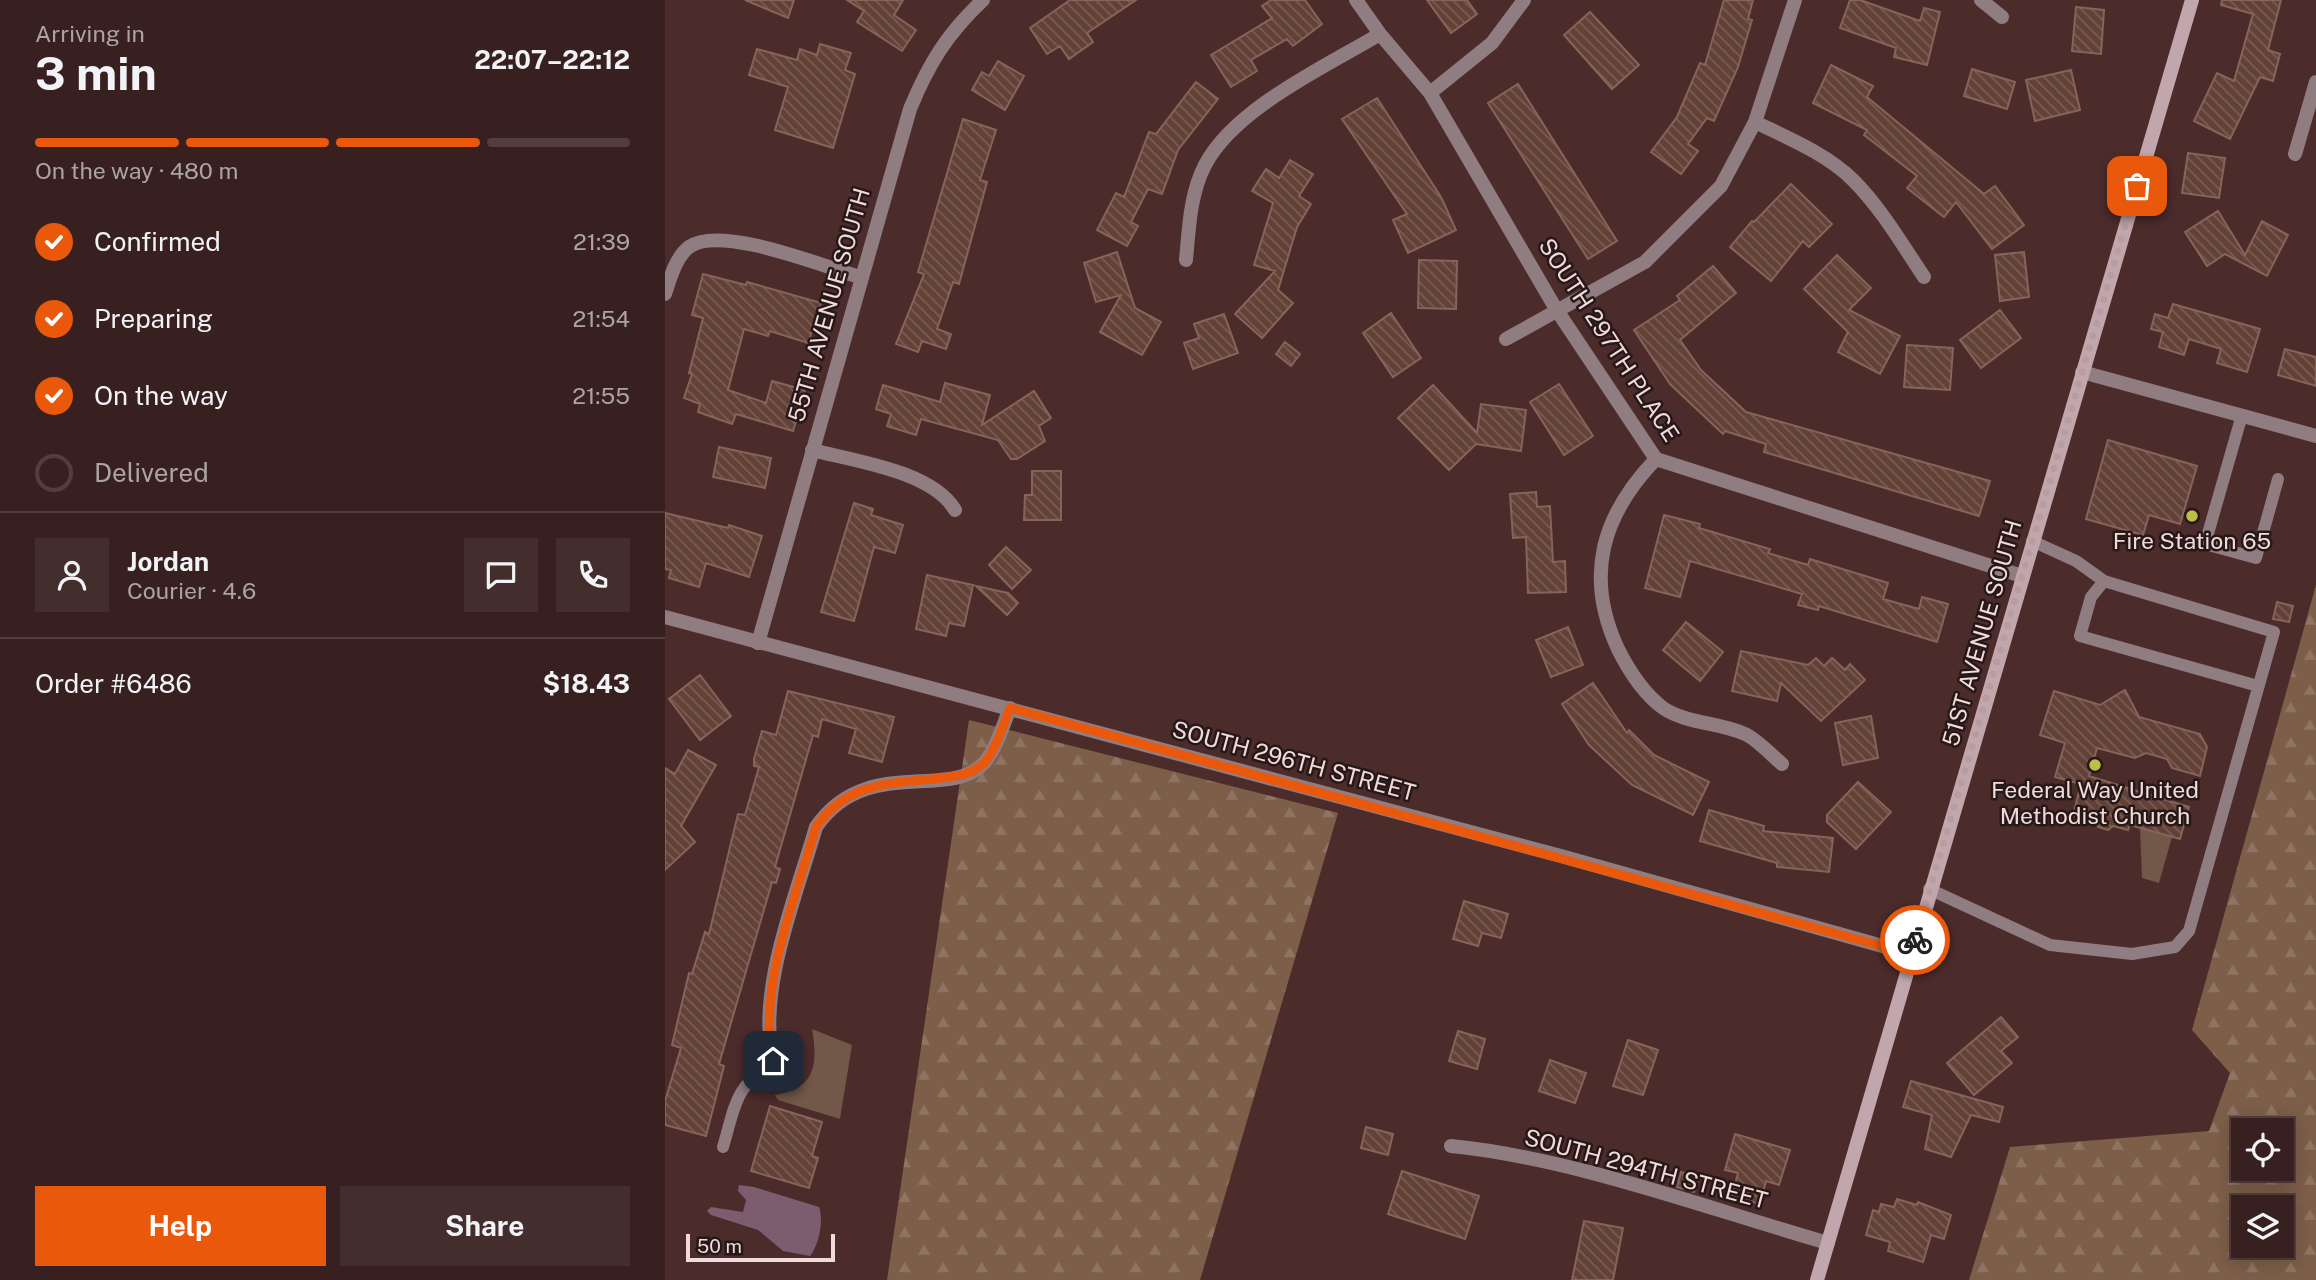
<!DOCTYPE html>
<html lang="en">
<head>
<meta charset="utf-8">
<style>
  body { margin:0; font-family:"Public Sans",sans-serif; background:#442d2d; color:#f1f3f6; height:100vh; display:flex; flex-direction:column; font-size:26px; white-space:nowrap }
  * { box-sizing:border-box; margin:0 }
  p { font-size:23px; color:#aba3a5 }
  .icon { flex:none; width:38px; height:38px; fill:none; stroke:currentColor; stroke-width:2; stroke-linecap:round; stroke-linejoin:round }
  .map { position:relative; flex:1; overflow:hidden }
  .drawer { display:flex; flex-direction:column; background:#392020; width:665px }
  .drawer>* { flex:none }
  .tools { position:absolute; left:1566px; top:1118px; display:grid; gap:14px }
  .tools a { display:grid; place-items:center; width:63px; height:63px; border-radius:0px; background:#392020; box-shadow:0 4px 18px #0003,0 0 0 2px #533e3e; font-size:35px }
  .scale { position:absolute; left:21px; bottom:18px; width:149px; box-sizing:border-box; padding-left:7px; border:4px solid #f1dada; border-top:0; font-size:19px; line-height:24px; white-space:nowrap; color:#f1dada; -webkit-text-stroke:5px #271818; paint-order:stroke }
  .pin { position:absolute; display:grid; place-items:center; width:60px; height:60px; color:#fff; margin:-30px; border-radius:14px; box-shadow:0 4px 10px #0006 }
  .courier { position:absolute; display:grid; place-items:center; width:70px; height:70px; margin:-35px; border:5px solid #ea580c; border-radius:50%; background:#fff; color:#222; box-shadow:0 2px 9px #0007 }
  .summary em { font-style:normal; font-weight:700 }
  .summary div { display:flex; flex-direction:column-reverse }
  .summary { display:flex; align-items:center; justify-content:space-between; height:119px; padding:0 35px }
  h1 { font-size:46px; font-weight:700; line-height:52px }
  .bar { display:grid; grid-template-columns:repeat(4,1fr); gap:10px 7px; align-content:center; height:84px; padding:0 35px }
  .bar i { height:9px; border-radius:5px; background:#533e3e }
  .bar .selected { background:#ea580c }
  .bar p { grid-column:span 4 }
  .line { display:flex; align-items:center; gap:18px; padding:0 35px; border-top:2px solid #533e3e }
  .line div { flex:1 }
  .round { display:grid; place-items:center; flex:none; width:74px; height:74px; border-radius:0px; background:#442d2d }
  ol { padding:0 35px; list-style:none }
  li { display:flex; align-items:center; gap:21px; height:77px }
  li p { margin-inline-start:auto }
  li .icon { padding:7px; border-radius:50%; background:#ea580c; color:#fff; stroke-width:4 }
  li:last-child { color:#aba3a5 }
  li i { width:38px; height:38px; border:4px solid #533e3e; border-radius:50% }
  .cta { display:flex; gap:14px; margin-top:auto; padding:14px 35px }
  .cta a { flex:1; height:80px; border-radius:0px; background:#ea580c; color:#fff; font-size:28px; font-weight:700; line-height:80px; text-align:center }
  .cta a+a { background:#442d2d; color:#f1f3f6 }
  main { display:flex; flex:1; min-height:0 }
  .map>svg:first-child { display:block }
</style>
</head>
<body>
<main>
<section class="drawer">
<div class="summary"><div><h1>3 min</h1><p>Arriving in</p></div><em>22:07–22:12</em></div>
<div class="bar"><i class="selected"></i><i class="selected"></i><i class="selected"></i><i></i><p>On the way · 480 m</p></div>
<ol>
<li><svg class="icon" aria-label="check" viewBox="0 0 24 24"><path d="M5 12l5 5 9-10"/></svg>Confirmed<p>21:39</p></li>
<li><svg class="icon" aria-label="check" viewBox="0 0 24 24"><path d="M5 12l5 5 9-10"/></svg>Preparing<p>21:54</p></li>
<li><svg class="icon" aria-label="check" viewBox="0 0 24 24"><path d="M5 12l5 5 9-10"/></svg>On the way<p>21:55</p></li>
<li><i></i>Delivered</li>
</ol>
<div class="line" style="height:126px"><a class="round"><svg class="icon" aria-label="person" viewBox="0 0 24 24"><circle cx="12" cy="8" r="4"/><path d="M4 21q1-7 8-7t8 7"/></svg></a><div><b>Jordan</b><p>Courier · 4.6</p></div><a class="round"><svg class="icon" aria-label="chat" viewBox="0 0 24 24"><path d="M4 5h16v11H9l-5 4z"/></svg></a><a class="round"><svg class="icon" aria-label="phone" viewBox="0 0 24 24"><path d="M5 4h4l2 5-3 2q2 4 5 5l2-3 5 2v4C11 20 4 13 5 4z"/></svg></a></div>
<div class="line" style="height:91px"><div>Order #6486</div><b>$18.43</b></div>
<div class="cta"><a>Help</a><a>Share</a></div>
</section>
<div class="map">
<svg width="1651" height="1280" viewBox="0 0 1651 1280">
  <defs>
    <pattern id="forest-firs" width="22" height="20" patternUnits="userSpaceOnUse" patternTransform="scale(1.75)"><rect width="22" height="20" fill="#7c5e49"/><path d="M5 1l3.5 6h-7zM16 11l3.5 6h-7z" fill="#8f7463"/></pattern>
    <pattern id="building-back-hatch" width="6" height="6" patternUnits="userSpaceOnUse" patternTransform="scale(1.75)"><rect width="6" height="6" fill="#624137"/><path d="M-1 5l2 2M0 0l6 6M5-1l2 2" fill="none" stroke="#795c53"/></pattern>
  </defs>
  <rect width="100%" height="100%" fill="#4c2b2b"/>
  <path fill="#715848" d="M 1475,828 L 1507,837 L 1494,883 L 1477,878 Z
    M 147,1029 L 187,1045 L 175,1119 L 113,1100 L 110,1095 C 151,1089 153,1063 147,1029 Z"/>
  <path fill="url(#forest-firs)" fill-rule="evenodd" d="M 1651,585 L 1651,1280 L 1304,1280 L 1345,1147 L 1544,1131 L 1565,1073 L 1527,1030 ZM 1578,1130 L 1617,1130 L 1617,1169 L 1578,1169 ZM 1578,1208 L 1617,1208 L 1617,1246 L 1578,1246 Z
    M 304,720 L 673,813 L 535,1280 L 222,1280 Z"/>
  <path fill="#7c5c6f" d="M 74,1185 L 89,1187 L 154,1207 C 159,1220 154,1245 145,1256 L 118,1251 L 93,1230 L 46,1215 L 42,1211 L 46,1207 L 78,1212 L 81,1200 L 73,1191 Z"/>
  <path fill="url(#building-back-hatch)" stroke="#876459" stroke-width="2" d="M 80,0 L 129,0 L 123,18 Z
    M 182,0 L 238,0 L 229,15 L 251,30 L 237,51 L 192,22 L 199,11 Z
    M 405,0 L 471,0 L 422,33 L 428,42 L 404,59 L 395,46 L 382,54 L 365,28 Z
    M 606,0 L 640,0 L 657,24 L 628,46 L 622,39 L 586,60 L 592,71 L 566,87 L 546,55 L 607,18 L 597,6 Z
    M 762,0 L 802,0 L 812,14 L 786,33 Z
    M 1059,0 L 1088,0 L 1083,19 L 1087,20 L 1073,67 L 1049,121 L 1042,118 L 1023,144 L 1033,151 L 1016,174 L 986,152 L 1012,117 L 1035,63 L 1040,65 Z
    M 1185,0 L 1195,0 L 1255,21 L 1259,8 L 1275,12 L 1262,65 L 1229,57 L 1231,48 L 1175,28 Z
    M 1557,0 L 1616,0 L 1603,50 L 1615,54 L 1608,81 L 1595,77 L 1565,139 L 1529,121 L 1552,73 L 1569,81 L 1588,14 L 1556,5 Z
    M 1411,7 L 1439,10 L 1436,54 L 1407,51 Z
    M 925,12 L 974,65 L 947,89 L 899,35 Z
    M 155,44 L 186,53 L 180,70 L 190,74 L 168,148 L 110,130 L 123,87 L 84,75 L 92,49 L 132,60 L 135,49 L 152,55 Z
    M 333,61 L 359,76 L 340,110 L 307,90 L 317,72 L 324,76 Z
    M 1166,65 L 1208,86 L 1202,97 L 1319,194 L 1330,186 L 1359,225 L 1327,249 L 1291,202 L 1279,217 L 1242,188 L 1252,176 L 1199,135 L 1202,130 L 1148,103 Z
    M 1307,69 L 1350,82 L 1342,109 L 1299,96 Z
    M 1406,70 L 1415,110 L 1370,121 L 1361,80 Z
    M 531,82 L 553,99 L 513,150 L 497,194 L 483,189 L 466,222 L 473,226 L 462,246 L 432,230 L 451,193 L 459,197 L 484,132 L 491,134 Z
    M 853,84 L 952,241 L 923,259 L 823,103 Z
    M 712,98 L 776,197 L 791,230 L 743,253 L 728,220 L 742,214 L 677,119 Z
    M 298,119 L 331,130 L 315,180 L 322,182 L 294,284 L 288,282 L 272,329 L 286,334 L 281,349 L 257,341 L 253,352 L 231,344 L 259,274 L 253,272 Z
    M 1523,153 L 1560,158 L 1554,198 L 1517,193 Z
    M 625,160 L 648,174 L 634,196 L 646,204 L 632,227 L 613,290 L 628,303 L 597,338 L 570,314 L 610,271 L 589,265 L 608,203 L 587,191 L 601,169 L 614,178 Z
    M 1126,184 L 1167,224 L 1144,247 L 1138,241 L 1106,281 L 1065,247 L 1087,221 L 1089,222 Z
    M 1553,211 L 1580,255 L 1597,221 L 1623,235 L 1602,276 L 1560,254 L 1542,266 L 1520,232 Z
    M 452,252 L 470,308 L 496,322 L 477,355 L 435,332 L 456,295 L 431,302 L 419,263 Z
    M 1359,252 L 1364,297 L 1335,301 L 1330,255 Z
    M 1172,255 L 1206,288 L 1184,310 L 1235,336 L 1215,374 L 1173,352 L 1183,332 L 1139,289 Z
    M 754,260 L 792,261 L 791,309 L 753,308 Z
    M 1048,266 L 1071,293 L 1015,340 L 1036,370 L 1081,412 L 1325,481 L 1314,516 L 1099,452 L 1101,444 L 1060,431 L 1058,434 L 1005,384 L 969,330 L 1015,300 L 1012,296 Z
    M 38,274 L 81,285 L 82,282 L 156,303 L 143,343 L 105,331 L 103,336 L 79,329 L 63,390 L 101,403 L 107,381 L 140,390 L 128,431 L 71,414 L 67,424 L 33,412 L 35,404 L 19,398 L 27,374 L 24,373 L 38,318 L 27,315 Z
    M 1508,304 L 1595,329 L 1582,372 L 1552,363 L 1556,349 L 1524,339 L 1519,355 L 1494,347 L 1498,332 L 1486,329 L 1490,314 L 1503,318 Z
    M 1335,310 L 1356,338 L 1316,368 L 1295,340 Z
    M 726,313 L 756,358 L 728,377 L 698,333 Z
    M 559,314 L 573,353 L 528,369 L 519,343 L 534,338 L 529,324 Z
    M 620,342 L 635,354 L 626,366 L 611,354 Z
    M 1242,345 L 1288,348 L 1285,390 L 1239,387 Z
    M 1620,349 L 1651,357 L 1651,386 L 1613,375 Z
    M 280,383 L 325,395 L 317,425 L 369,391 L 386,418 L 374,426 L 380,441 L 352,459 L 346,459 L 333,440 L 256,419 L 251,435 L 222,426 L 226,414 L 211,409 L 218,385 L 275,402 Z
    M 894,384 L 928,436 L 899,455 L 865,402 Z
    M 768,385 L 812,433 L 816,404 L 861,410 L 856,451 L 811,444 L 784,470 L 733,418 Z
    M 1443,440 L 1532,466 L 1515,524 L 1484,515 L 1478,535 L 1421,519 Z
    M 54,447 L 106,458 L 100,488 L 48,477 Z
    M 367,471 L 396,471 L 396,520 L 359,520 L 360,495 L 367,495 Z
    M 871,492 L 872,507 L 885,506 L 888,562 L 900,561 L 901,592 L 863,593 L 861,537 L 848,538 L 845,494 Z
    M 189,503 L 208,509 L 206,515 L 238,525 L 230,553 L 209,547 L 189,621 L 156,612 Z
    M 0,513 L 63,528 L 64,525 L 97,536 L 84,577 L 41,563 L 34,587 L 4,578 L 6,570 L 0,569 Z
    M 999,515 L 1035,524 L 1034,528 L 1105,549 L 1103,553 L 1143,565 L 1145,559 L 1223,583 L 1218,599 L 1254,609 L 1257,597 L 1283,604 L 1272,642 L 1154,606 L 1153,610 L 1133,605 L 1137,594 L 1025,561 L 1015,597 L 980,588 Z
    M 341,547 L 366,570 L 347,589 L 324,565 Z
    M 262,575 L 308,585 L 299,626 L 284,623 L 281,636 L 251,629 Z
    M 311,586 L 343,593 L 353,603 L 342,615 Z
    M 1612,602 L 1628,606 L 1624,622 L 1608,619 Z
    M 1021,622 L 1058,652 L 1035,681 L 998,650 Z
    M 903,627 L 918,665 L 886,677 L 871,640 Z
    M 1076,651 L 1143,665 L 1151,658 L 1159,666 L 1167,658 L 1180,670 L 1185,664 L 1200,680 L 1156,721 L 1116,683 L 1112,701 L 1067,691 Z
    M 35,675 L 66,716 L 35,740 L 4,699 Z
    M 928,683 L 962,733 L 964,730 L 989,755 L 1044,782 L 1028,815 L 967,785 L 924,745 L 897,704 Z
    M 1460,690 L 1474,717 L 1535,734 L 1542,747 L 1535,776 L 1507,768 L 1502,759 L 1481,753 L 1470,758 L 1432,748 L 1424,776 L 1524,807 L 1515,839 L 1465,825 L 1463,830 L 1448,826 L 1443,830 L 1433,827 L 1430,821 L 1408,815 L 1416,784 L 1390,777 L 1400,743 L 1375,735 L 1389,691 L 1435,705 Z
    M 123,691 L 229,717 L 217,762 L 184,753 L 191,729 L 157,719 L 153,737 L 148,735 L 110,867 L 115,869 L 111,883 L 107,882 L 54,1064 L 59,1066 L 41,1136 L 0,1125 L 0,1101 L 16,1048 L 7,1045 L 24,973 L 27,974 L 40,932 L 44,934 L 73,814 L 80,815 L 94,767 L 89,766 L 89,759 L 97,731 L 111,735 Z
    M 1206,716 L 1213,758 L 1178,765 L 1170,723 Z
    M 23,750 L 51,765 L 16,826 L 30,842 L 0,870 L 0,768 L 10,774 Z
    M 1193,782 L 1226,812 L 1191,849 L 1162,822 L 1162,815 Z
    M 1044,810 L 1099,826 L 1098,831 L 1168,838 L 1164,872 L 1112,867 L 1112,863 L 1035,841 Z
    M 799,901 L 843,914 L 836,938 L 817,933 L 813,946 L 788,939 Z
    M 1336,1017 L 1353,1037 L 1336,1051 L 1347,1063 L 1309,1095 L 1282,1063 Z
    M 793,1031 L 820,1039 L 812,1069 L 784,1061 Z
    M 963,1040 L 993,1050 L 978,1095 L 948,1086 Z
    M 885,1060 L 921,1073 L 910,1103 L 874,1091 Z
    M 1246,1081 L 1338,1107 L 1334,1122 L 1306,1115 L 1286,1157 L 1260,1149 L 1267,1115 L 1238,1107 Z
    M 105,1106 L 157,1122 L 147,1156 L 153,1158 L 144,1188 L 86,1171 Z
    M 701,1127 L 728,1134 L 723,1155 L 696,1148 Z
    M 1070,1134 L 1125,1150 L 1114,1185 L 1101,1181 L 1095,1204 L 1067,1196 L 1073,1173 L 1060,1170 Z
    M 737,1171 L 814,1196 L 800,1239 L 723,1214 Z
    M 1016,1172 L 1034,1177 L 1029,1192 L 1012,1187 Z
    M 1232,1199 L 1252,1205 L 1253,1202 L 1286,1215 L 1279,1239 L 1266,1235 L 1258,1262 L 1223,1251 L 1225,1242 L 1201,1235 L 1208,1210 L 1214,1212 L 1216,1204 L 1229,1207 Z
    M 919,1221 L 958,1228 L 948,1280 L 907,1280 Z"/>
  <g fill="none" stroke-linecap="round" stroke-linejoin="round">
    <path stroke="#8f7d82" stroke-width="12" d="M 1577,415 L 1540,544 L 1591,558 L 1613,479
      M 1367,541 L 1411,561 L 1439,581
      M 1264,889 L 1385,945 L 1467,954 L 1510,947 L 1524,931 L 1609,632 L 1439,581 L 1426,597 L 1415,636 L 1593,686
      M 58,1147 C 71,1103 69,1089 108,1061"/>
    <path stroke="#8f7d82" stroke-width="14" d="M 691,0 L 715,34 L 765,93 L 891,309 L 991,459 L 1357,576
      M 1316,0 L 1337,17
      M 765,93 L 827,43 L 859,0
      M 1090,122 C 1123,138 1162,154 1188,180 C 1216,208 1237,244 1259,277
      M 1630,154 L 1651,82
      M 521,260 C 524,228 525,194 540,165 C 570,108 660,67 715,34
      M 0,294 C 5,278 11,257 24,247 C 56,224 159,267 195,277
      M 841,339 L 980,262 L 1056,186 L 1090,122 L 1130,0
      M 147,450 C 189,461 267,471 290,510
      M 991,459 C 937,515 919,576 953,649 C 964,671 978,693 998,708 C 1022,724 1054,722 1080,734 C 1093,740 1106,755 1117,764
      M 93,643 L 245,109 C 264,63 282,34 318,0
      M 108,1061 C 92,989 131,897 151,827 C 201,754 284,802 320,762 C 332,747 338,725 345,708
      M 786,1146 C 908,1158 1044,1209 1163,1243"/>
    <path stroke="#8f7d82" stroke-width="14" d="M 1417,372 L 1651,436
      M 0,617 L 896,856 L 1246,954"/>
    <path stroke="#c2a6ad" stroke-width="14" d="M 1152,1280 L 1527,0"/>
  </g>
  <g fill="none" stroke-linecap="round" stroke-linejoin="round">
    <path stroke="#b79d9d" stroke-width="7" stroke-dasharray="0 12.6" d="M 1250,940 L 1472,186"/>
    <path stroke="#ea580c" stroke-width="9" d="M 108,1061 C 92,989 131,897 151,827 C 183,781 225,784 276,778 C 293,776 307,775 320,762 C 332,747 338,725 345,708 L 1246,954 L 1250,940"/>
  </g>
  <g fill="#bcbf44" stroke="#271818" stroke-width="2.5">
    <circle cx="1527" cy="516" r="7"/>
    <circle cx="1430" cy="765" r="7"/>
  </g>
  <g text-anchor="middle" stroke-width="5" stroke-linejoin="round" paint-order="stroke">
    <g font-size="23" fill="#f1dada" stroke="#271818">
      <text transform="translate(164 305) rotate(-74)" y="8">55TH AVENUE SOUTH</text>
      <text transform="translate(944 340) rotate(57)" y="8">SOUTH 297TH PLACE</text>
      <text transform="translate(1317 633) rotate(-74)" y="8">51ST AVENUE SOUTH</text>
      <text transform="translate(629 761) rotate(15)" y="8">SOUTH 296TH STREET</text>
      <text transform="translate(981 1169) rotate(15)" y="8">SOUTH 294TH STREET</text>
    </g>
    <g font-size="23" fill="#f1dada" stroke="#271818">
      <text x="1527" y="549">Fire Station 65</text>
      <text x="1430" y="798">Federal Way United<tspan x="1430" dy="26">Methodist Church</tspan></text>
    </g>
  </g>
</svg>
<div class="tools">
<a><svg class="icon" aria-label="locate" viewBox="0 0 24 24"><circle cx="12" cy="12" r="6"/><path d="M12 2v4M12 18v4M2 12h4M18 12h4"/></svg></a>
<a><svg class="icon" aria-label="layers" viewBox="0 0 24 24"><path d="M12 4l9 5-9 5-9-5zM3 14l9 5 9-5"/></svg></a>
</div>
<div class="scale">50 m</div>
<div class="pin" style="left:1472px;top:186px;background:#ea580c"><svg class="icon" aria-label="bag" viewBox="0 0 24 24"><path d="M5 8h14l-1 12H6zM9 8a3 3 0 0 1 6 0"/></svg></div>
<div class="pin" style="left:108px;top:1061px;background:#1f2937"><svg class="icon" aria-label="home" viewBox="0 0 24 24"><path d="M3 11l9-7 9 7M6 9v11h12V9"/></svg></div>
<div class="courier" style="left:1250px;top:940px"><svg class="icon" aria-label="bike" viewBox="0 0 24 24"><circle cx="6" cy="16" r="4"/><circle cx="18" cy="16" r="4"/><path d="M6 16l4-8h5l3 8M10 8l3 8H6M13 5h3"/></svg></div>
</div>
</main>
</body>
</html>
